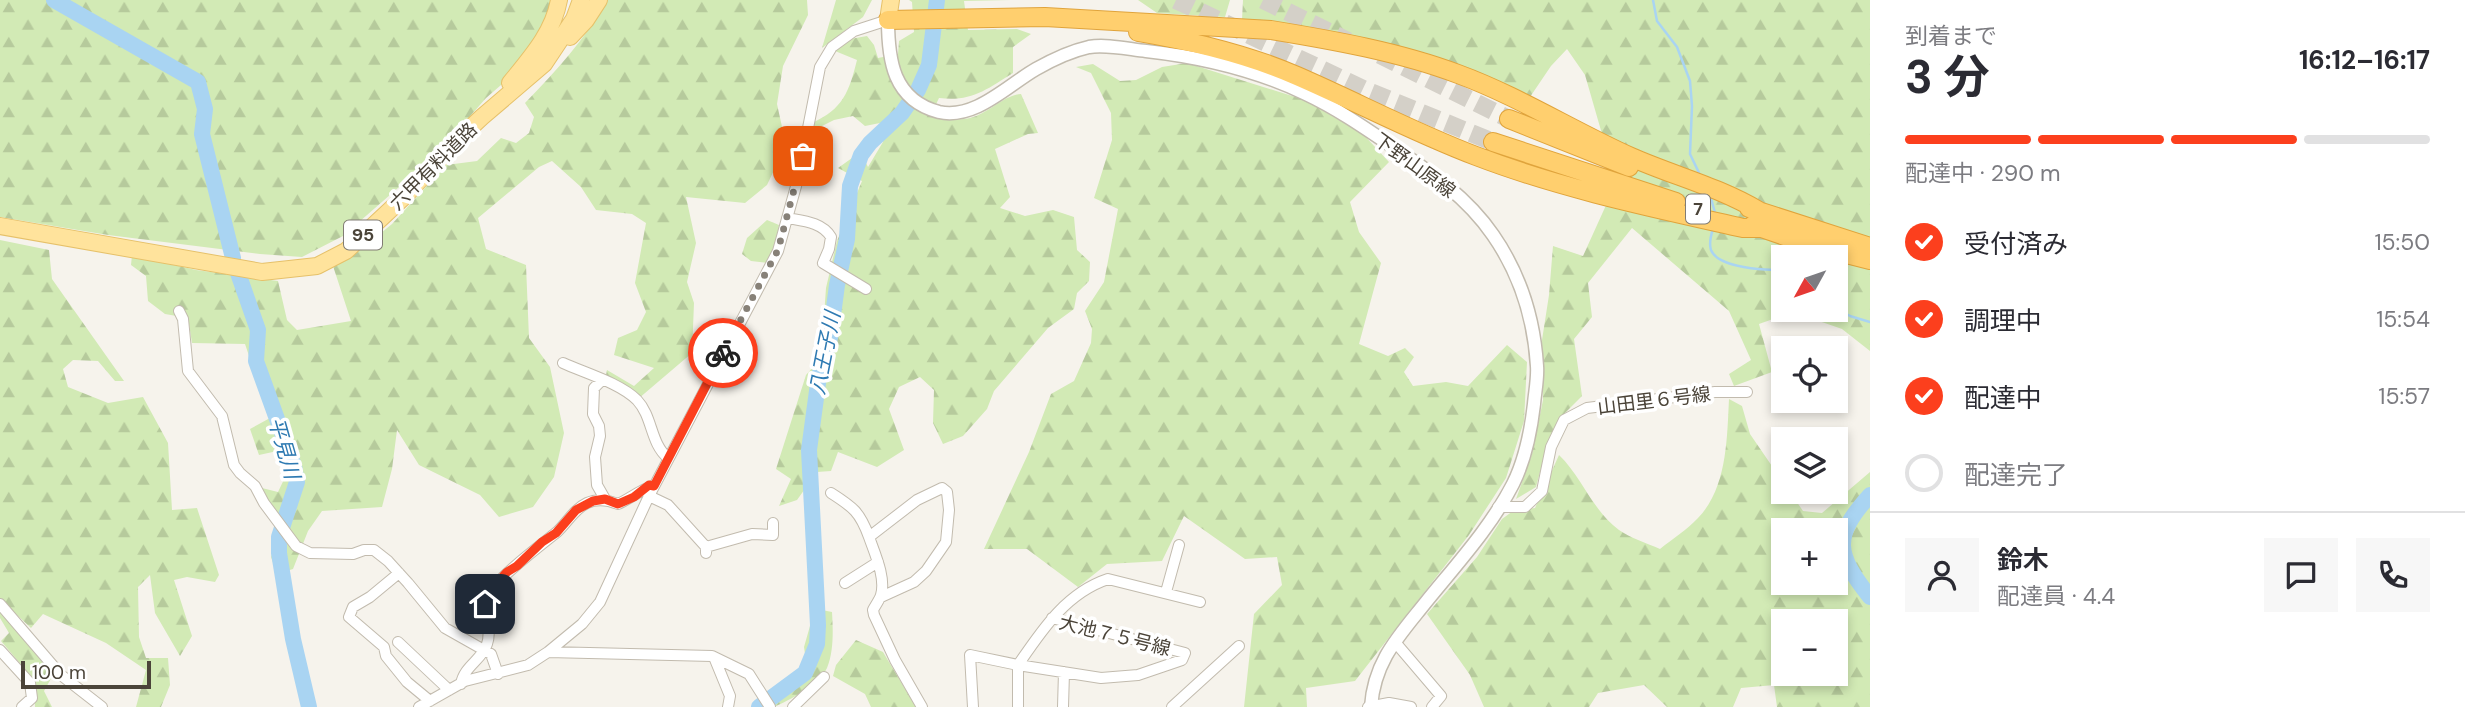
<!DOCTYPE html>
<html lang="ja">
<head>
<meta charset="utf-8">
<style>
  body { margin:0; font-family:"DM Sans","Noto Sans JP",sans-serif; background:#f7f7f7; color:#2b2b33; height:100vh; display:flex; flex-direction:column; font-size:26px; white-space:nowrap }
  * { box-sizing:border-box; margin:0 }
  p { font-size:23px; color:#7c7c81 }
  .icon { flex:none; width:38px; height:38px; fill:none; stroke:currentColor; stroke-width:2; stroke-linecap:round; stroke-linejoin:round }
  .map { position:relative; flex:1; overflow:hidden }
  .side { display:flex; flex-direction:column; background:#fff; width:595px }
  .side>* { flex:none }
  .needle { width:46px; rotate:230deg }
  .controls { position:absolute; left:1771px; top:245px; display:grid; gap:14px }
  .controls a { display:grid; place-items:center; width:77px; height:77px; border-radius:0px; background:#fff; box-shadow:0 4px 10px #0003; font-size:35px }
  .scale { position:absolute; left:21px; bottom:18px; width:130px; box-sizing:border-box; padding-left:7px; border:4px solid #4b4439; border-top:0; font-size:19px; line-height:24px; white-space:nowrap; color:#4b4439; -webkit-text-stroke:5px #fff; paint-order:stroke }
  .pin { position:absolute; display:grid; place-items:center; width:60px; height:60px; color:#fff; margin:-30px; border-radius:14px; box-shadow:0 4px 10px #0006 }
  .courier { position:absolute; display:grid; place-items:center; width:70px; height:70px; margin:-35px; border:5px solid #fc3f1d; border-radius:50%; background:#fff; color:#222; box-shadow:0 2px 9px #0007 }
  .headline em { font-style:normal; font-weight:700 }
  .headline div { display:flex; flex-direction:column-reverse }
  .headline { display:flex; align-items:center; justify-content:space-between; height:119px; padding:0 35px }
  h1 { font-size:46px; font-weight:700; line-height:52px }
  .bar { display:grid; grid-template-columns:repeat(4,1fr); gap:10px 7px; align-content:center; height:84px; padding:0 35px }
  .bar i { height:9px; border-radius:5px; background:#e1e1e2 }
  .bar .current { background:#fc3f1d }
  .bar p { grid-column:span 4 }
  .line { display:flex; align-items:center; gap:18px; padding:0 35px; border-top:2px solid #e1e1e2 }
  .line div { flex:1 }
  .round { display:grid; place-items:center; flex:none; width:74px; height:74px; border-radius:0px; background:#f7f7f7 }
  ol { padding:0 35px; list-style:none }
  li { display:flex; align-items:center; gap:21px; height:77px }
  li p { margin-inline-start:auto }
  li .icon { padding:7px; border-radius:50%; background:#fc3f1d; color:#fff; stroke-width:4 }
  li:last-child { color:#7c7c81 }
  li i { width:38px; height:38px; border:4px solid #e1e1e2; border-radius:50% }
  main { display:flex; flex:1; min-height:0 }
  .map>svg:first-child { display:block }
</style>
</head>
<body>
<main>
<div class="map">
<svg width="1870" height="707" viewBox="0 0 1870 707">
  <defs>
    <pattern id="forest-firs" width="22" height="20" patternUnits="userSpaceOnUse" patternTransform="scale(1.75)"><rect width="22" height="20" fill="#d2eab5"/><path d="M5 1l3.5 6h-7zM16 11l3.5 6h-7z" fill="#b6ca9c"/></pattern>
  </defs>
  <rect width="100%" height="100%" fill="#f6f3ec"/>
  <path fill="url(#forest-firs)" fill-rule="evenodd" d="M 0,0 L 556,0 L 553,19 L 515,73 L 486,98 L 438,153 L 343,236 L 302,257 L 260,254 L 108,235 L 0,217 Z
    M 608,0 L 807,0 L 808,15 L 783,66 L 777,104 L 786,145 L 767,185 L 745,203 L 686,197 L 696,243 L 687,282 L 694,303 L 692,353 L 638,399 L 606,375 L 607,370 L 634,386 L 654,368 L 614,355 L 618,338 L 637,330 L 646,312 L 635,283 L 646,223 L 632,214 L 596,210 L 581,187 L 552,161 L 539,167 L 478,218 L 486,249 L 526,265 L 529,338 L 550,367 L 564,433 L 554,477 L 533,507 L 499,517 L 480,495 L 419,465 L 397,430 L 392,469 L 382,507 L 322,511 L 308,531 L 293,569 L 277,574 L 271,557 L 281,523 L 258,487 L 278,492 L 288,471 L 282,450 L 259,455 L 250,429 L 270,418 L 245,344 L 192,343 L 188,318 L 165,314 L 148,301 L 146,276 L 131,265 L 132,255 L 196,270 L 278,281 L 287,320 L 297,330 L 351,321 L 333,266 L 359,251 L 392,224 L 446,165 L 477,161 L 501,138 L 516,143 L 529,133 L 534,117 L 525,103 C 556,71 585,39 608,0 Z
    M 836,0 L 872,0 L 863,17 L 822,48 Z
    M 909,0 L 1011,0 L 964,1 L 968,30 L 1017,29 L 1031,34 L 1013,47 L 1013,73 C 986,90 971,102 939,98 L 930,117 C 942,118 959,121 970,118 C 988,114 1004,95 1021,94 L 1038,133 L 1028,134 L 995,149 L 1010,197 L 1000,208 L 1025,216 L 1053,210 L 1074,217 L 1077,250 L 1090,262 L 1089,281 L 1077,293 L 1074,309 L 1048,328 L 994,391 L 987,409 L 963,436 L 943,444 L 933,423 L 934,390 L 920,377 L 899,387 L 889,409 L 904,450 L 877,467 L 838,452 L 831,471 L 817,472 L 797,500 L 779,506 L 791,479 L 776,469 L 806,375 L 821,358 L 826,288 L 837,241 L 862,181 L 838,168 L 852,158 L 864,159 L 868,167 L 883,142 L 885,122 L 865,126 L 853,116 L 834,120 L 812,131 L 812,123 C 843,109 849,92 857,60 L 835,51 L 850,39 L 867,36 L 874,45 L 878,58 L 898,54 L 899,41 L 914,32 L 912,2 Z
    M 1138,0 L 1230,0 L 1225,17 L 1157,13 Z
    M 1243,0 L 1870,0 L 1870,351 L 1842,329 L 1793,312 L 1759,324 L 1772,372 L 1734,386 L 1729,374 L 1751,360 L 1729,311 L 1632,228 L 1588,283 L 1592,317 L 1574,339 L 1582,396 L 1561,417 L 1544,457 L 1536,487 L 1516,499 L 1532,454 L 1543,400 L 1542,340 L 1549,295 L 1553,246 L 1583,256 L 1631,150 L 1602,134 L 1585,75 L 1567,49 L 1551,66 L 1530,97 L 1475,72 L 1378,41 L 1242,20 ZM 1783,257 L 1836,257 L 1836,310 L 1783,310 Z
    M 1187,63 L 1305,100 L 1363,134 L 1389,162 L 1350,202 L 1359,232 L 1381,263 L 1359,344 L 1388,356 L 1405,348 L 1414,357 L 1404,372 L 1413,386 L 1446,382 L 1468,386 L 1507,345 L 1527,362 L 1524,421 L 1506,478 L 1469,535 L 1355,681 L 1306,688 L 1307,707 L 1244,707 L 1254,614 L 1282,585 L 1277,557 L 1245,559 L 1184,516 L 1162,561 L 1107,564 L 1078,587 L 1027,549 L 984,549 L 1029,452 L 1051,394 L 1074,381 L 1091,343 L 1092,329 L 1085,311 L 1104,282 L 1118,209 L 1094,198 L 1112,140 L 1111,113 L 1091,73 L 1076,67 L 1093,64 L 1120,81 L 1136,80 L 1162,67 Z
    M 767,220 L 779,225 L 777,243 L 768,263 L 751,261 L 742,254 L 747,238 Z
    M 0,240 L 49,250 L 52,279 L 124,381 L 115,381 L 98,361 L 73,360 L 63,369 L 68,387 L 108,403 L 143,397 L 168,443 L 172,510 L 197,508 L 219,575 L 215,582 L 187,577 L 174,580 L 192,636 L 180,656 L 155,613 L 150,575 L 138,587 L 139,637 L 146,658 L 168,658 L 170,685 L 161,707 L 136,707 L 146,670 L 106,643 L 43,614 L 31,628 L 0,599 Z
    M 1729,399 L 1742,406 L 1750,434 L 1783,482 L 1783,492 L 1790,492 L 1803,511 L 1822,513 L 1870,472 L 1870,707 L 1777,707 L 1774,685 L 1741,688 L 1733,707 L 1667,707 L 1644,685 L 1598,693 L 1589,707 L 1484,707 L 1470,675 L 1427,614 L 1477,557 L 1502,519 L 1513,511 L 1535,508 L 1559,455 C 1582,477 1592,510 1619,530 C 1630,538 1647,543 1660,549 C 1672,539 1687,530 1698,518 C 1727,488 1727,439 1729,399 ZM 1783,530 L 1836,530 L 1836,583 L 1783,583 ZM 1783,621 L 1836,621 L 1836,674 L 1783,674 Z
    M 0,610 L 53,675 L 44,691 L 52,707 L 35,707 L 34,680 L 1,641 L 9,633 L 0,618 Z
    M 822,610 L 832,612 C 833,629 834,651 827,668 C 819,685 790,700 774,707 L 767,695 L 801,672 L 806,661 L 804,647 L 814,612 Z
    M 856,640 L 883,652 L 916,707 L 871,707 L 865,694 L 833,676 L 836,665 Z"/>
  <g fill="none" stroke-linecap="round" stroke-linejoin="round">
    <path stroke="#a9d4f2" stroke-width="2.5" d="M 1653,0 L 1657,21 L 1677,47 L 1690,81 L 1692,106 L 1690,154 L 1701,177
      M 1710,195 L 1716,216
      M 1713,229 C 1711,235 1709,244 1711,250 C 1718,268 1767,271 1783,269
      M 1836,308 L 1850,316 L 1870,322"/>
    <path stroke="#a9d4f2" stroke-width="16" d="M 54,0 L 198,82 L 205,109 L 202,134 L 233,258
      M 238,273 L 258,330 L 256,361 L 294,466 L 297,482 L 279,537 L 279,553 L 293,639 L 309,707
      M 1870,495 C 1832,537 1836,554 1870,597
      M 759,707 L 805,673 L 817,644 L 818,625 L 809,450 L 819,376 L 830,338 L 837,285 L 847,239 L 850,186 L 861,155 L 870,143 L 902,113 L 918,90 L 929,65 L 937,0"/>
    <path stroke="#d4d0c8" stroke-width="18" stroke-dasharray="18 9" stroke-linecap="butt" d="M 1176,0 L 1363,89 L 1493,142
      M 1263,0 L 1348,41
      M 1380,55 L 1509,119"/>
    <g stroke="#c2bbae" stroke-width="12">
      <path id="minor" d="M 787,218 C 803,221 822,222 831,237 L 829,249 L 823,263 L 866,289
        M 179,311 L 183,319 L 188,371 L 222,416 L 234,465 L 240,473 L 255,486 L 264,503 L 296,546 L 310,553 L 353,554 L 364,550 L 374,550 L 388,561 L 408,583 L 445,628 L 491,654 L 498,674
        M 563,363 C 585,373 620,383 637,400 C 653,417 650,443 668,458
        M 601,381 L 594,388 L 593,414 L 599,426 L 600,436 L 595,457 L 597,485 L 605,499
        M 831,493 C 853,507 860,512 869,537 L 917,500 L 942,488 L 947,492 L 949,510 L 946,542 L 926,571 L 914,582 L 881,597
        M 649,496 L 668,505 L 706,547 L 706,553
        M 1498,507 L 1525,507 L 1542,491 L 1551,447 L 1564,420 L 1587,408 L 1715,392 L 1747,392
        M 869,537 C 875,554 886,578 881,595 C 880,599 875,606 873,610 L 874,615 L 895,660 L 922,707
        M 706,547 L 752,534 L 773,535 L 773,523
        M 399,573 L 370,597 L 353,607 L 349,617 L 384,647 L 386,656 L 407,682 L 430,701
        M 845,583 L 878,562
        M 1166,592 L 1179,545
        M 0,604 L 61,675 L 102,707
        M 1052,618 L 1185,653 L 1182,660 L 1138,675 L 1101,678 L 1018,665 C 1042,630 1066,593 1108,579 L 1200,602
        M 398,642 L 449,690
        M 1395,642 L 1441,696 L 1432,707
        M 0,650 L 30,683 L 32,698 L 22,707
        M 548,652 L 712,656 L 749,674 L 770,707
        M 714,657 L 730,696 L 728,707
        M 461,684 C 464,666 482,660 487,644 C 493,628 481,612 487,597 C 492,582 542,544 557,532 C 567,523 574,509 587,503 C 598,498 608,500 618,504 C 628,500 646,486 654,486
        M 419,707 L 465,681 L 528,665 L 548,652 L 582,624 L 600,602 L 649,496 L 778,251 L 798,179 L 820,67 L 832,47 L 854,31 L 888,20
        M 793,707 L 824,677
        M 973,707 L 970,655 L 1018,665 L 1018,707
        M 1063,707 L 1064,672
        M 1172,707 L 1239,646
        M 1368,707 L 1389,703 L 1411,707"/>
    </g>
    <g stroke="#c2bbae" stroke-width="15">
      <path id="tertiary" d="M 888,20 C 888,60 893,100 939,112 C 975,120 1008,85 1036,69 C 1052,60 1071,51 1089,47 C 1106,44 1128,49 1146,51 C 1200,57 1256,70 1306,94 C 1336,108 1365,128 1393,147 C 1430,172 1467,197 1493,235 C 1520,274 1534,318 1537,366 C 1538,378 1535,392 1534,404 C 1531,430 1525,460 1513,484 C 1491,527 1456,565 1426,602 C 1399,636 1374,661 1371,707"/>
    </g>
    <g stroke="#e6c16a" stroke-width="18">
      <path id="primary" d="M 888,20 L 891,0
        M 570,37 L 586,20 L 599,0
        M 510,83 C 531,57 553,33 559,0
        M 0,226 L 262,272 L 317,266 L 346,251 L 405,196 L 452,145 L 482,117 L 544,64 L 574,19 L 581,0"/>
    </g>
    <g stroke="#e0a43c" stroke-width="20">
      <path id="motorway" d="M 888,20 L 1045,17 L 1271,30 C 1332,40 1400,52 1458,74 C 1518,96 1573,131 1631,157 C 1674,176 1719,187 1759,211
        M 1138,32 C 1191,41 1247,54 1297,76 C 1357,102 1415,133 1476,156 C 1562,189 1654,208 1743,228 L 1762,228
        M 1509,119 L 1629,167
        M 1493,142 L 1676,202
        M 1749,208 L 1870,247
        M 1753,225 L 1811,245 L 1870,260"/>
    </g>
    <use href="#minor" stroke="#fff" stroke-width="10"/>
    <use href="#tertiary" stroke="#fff" stroke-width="12"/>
    <use href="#primary" stroke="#ffe39c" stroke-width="16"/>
    <use href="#motorway" stroke="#ffcf6e" stroke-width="18"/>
  </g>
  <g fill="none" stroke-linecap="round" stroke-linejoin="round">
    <path stroke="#878178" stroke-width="7" stroke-dasharray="0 12.6" d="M 723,353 L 778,250 L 803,156"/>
    <path stroke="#fc3f1d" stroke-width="9" d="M 485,604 L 487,594 L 507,572 L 517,566 L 542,542 L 556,533 L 576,510 L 593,501 L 605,499 L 618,504 L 634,497 L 649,485 L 654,486 L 723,353"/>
  </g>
  <g text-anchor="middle" stroke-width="7" stroke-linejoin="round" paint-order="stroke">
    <g fill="#fff" stroke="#817c74" stroke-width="2">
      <rect x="1686" y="194.5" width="24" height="29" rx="5"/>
      <rect x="344" y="220.5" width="38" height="29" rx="5"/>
    </g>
    <g font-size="18" font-weight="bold" fill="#4b4439">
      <text x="1698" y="215">7</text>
      <text x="363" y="241">95</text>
    </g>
    <g font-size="19" fill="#4b4439" stroke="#fff">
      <text transform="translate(1415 165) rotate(36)" y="7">下野山原線</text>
      <text transform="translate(433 166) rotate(-45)" y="7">六甲有料道路</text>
      <text transform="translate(1654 400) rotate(-7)" y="7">山田里６号線</text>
      <text transform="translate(1115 635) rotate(14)" y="7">大池７５号線</text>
    </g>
    <g font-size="21" font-style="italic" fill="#2e7ab2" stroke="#fff">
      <text transform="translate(825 353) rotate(-79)" y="7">八王子川</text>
      <text transform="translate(284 448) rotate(74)" y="7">平見川</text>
    </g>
  </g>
</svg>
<div class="controls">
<a><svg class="needle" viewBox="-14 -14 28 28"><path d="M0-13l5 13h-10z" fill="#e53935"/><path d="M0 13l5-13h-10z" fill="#7c7c81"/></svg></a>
<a><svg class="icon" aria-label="locate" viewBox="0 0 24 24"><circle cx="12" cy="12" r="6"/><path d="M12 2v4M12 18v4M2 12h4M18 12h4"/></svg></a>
<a><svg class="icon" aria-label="layers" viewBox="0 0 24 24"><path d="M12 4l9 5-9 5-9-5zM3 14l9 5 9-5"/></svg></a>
<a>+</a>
<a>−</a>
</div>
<div class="scale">100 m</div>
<div class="pin" style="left:803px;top:156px;background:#ea580c"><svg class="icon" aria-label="bag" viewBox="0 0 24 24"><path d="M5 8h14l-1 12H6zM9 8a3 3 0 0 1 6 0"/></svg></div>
<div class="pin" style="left:485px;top:604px;background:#1f2937"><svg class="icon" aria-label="home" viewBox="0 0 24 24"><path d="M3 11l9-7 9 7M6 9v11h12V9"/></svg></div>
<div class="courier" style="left:723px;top:353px"><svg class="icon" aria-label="bike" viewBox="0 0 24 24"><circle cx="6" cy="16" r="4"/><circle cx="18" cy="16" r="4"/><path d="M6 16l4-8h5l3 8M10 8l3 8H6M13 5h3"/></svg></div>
</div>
<section class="side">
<div class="headline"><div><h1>3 分</h1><p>到着まで</p></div><em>16:12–16:17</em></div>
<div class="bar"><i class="current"></i><i class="current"></i><i class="current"></i><i></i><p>配達中 · 290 m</p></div>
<ol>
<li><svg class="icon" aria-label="check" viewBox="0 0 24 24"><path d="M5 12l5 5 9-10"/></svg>受付済み<p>15:50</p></li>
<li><svg class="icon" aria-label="check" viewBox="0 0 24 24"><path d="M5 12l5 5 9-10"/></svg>調理中<p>15:54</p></li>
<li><svg class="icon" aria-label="check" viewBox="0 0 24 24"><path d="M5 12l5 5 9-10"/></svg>配達中<p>15:57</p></li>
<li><i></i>配達完了</li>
</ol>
<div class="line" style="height:126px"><a class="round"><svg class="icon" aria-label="person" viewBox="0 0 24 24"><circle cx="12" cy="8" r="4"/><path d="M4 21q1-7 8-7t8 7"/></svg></a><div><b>鈴木</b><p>配達員 · 4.4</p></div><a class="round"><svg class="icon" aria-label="chat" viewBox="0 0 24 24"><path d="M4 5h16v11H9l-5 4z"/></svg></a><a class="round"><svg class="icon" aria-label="phone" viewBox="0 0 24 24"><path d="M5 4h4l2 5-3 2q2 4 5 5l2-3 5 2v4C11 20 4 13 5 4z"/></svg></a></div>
</section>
</main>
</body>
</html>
